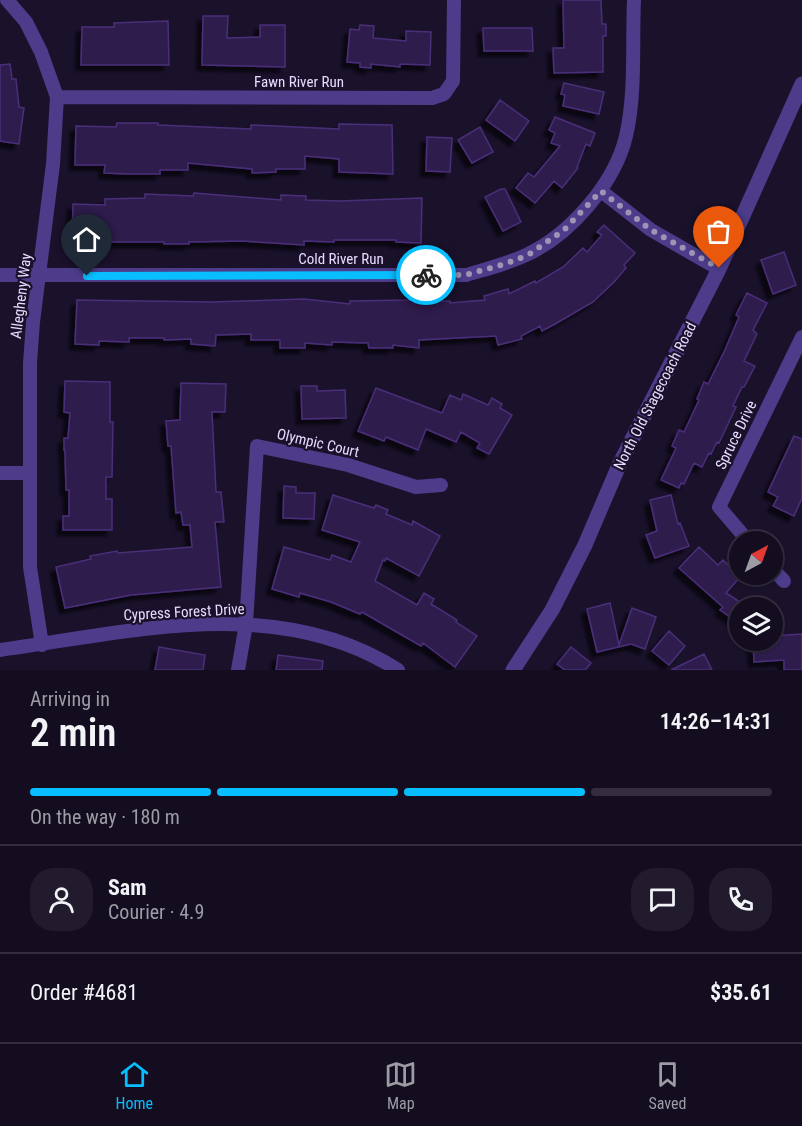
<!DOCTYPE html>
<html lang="en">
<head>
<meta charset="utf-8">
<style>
  body { margin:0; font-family:"Roboto Condensed",sans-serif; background:#211b2d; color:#f1f3f6; height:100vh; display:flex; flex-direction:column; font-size:22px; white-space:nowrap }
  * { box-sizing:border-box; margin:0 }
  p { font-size:20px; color:#9d9ca5 }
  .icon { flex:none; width:33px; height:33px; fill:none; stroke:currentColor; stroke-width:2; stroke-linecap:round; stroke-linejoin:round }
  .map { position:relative; height:670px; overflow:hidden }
  .panel { display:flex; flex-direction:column; background:#140d20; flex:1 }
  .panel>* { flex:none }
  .needle { width:39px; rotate:41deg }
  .controls { position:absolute; left:729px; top:531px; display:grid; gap:12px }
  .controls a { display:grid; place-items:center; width:54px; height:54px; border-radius:50%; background:#140d20; box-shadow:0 2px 4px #0004,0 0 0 2px #332d3e; font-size:30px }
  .pin { position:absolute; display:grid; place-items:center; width:51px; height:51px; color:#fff; margin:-62px -26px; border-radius:50% 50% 50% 0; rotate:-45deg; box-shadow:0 0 6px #0007 }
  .pin .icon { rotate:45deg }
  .courier { position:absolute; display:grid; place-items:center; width:60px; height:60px; margin:-30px; border:4px solid #08beff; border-radius:50%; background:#fff; color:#222; box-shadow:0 2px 8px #0007 }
  .head em { font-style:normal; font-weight:600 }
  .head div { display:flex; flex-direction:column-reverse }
  .head { display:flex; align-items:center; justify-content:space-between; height:102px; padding:0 30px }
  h1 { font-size:39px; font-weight:600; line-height:45px }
  .bar { display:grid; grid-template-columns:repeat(4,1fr); gap:9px 6px; align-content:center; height:72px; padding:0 30px }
  .bar i { height:8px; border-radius:4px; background:#332d3e }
  .bar .selected { background:#08beff }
  .bar p { grid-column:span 4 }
  .line { display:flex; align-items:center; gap:15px; padding:0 30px; border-top:2px solid #332d3e }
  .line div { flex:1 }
  .round { display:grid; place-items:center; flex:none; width:63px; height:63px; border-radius:24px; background:#211b2d }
  .tab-bar { display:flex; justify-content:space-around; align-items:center; height:84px; border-top:2px solid #332d3e; background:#140d20; font-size:16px; color:#9d9ca5 }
  .tab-bar a { display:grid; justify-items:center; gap:3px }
  .tab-bar .selected { color:#08beff }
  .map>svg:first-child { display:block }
</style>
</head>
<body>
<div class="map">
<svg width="802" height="670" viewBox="0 0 802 670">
  <defs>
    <filter id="shadow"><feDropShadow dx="-5.5" dy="5.5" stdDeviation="1.5" flood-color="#0009"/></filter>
  </defs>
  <rect width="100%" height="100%" fill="#1a112b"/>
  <path fill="#2e1d4d" stroke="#4a2f79" stroke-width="1.5" filter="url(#shadow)" d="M 563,0 L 601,0 L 602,24 L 606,24 L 606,36 L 603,36 L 603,72 L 554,73 L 553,48 L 564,48 Z
    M 203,16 L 228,16 L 227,38 L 260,37 L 260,25 L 285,25 L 285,67 L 202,65 Z
    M 168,21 L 169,65 L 81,65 L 82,27 L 114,27 L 114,23 Z
    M 360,25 L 374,26 L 373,38 L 406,41 L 406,31 L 431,32 L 430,65 L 400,64 L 400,67 L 371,64 L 371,68 L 360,67 L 360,63 L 347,62 L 350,29 L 359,30 Z
    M 483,28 L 532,28 L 533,51 L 484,51 Z
    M 10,64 L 12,79 L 16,79 L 19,107 L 24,108 L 19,144 L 0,141 L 0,65 Z
    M 564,83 L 604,92 L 599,114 L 563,106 L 565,95 L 561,94 Z
    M 500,100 L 529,121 L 515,141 L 486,120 Z
    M 555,117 L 595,133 L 590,146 L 586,144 L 577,167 L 578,168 L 562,188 L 554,181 L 535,203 L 516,188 L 528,173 L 534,177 L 560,146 L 551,143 L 555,133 L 549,130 Z
    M 117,123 L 158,123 L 158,125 L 251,129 L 251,125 L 339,129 L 339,124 L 392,125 L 393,174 L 339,172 L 339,159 L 305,156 L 305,169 L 276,169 L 276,172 L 252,173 L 252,169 L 188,163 L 188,170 L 160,170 L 160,174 L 130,174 L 104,173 L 105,165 L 75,165 L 76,126 L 116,127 Z
    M 480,127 L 493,152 L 472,163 L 458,140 Z
    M 427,137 L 452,138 L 450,172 L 426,171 Z
    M 501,189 L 505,189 L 521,222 L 503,231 L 485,197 Z
    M 194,193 L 281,200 L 281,195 L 306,196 L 306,200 L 339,201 L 422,198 L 421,243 L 396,242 L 396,240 L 334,240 L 334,242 L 304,241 L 304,245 L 243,241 L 189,242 L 189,244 L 164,244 L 164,242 L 100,242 L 100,246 L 72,245 L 73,204 L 105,205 L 105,199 L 145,198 L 145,194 L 193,196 Z
    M 604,225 L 635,253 L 624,265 L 626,268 L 614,282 L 593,302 L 555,324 L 542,331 L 540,326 L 521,336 L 522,339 L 498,345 L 496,336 L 419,340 L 419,348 L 393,345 L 393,348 L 369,348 L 368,343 L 332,342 L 332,345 L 305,343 L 305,348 L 280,348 L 280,340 L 251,340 L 251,334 L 216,335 L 215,346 L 191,344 L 191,339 L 164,340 L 164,338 L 129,338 L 129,342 L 99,341 L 99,345 L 75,344 L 77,300 L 211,302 L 304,299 L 350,304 L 350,301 L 409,300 L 409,298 L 423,299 L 423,302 L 450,301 L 450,303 L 485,300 L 484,296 L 508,289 L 509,294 L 535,281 L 536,283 L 563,267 L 583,248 L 587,252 L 602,235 L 597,232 Z
    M 784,252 L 796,285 L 773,294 L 761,260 Z
    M 747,293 L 767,303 L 753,330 L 757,334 L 744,361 L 755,366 L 744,387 L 742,387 L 733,406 L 736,407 L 719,443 L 717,442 L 711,454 L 709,453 L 702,467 L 694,463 L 684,484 L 681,483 L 679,488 L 661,480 L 676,448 L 672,446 L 679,430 L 684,432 L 699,400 L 697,399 L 704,382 L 708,384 L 724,352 L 739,317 L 736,315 Z
    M 65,381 L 110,382 L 110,422 L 113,422 L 112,477 L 106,477 L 106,499 L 112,499 L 112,530 L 63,530 L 63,516 L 69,516 L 69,490 L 66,490 L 65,450 L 64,450 L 64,438 L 68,438 L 70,413 L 64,412 Z
    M 181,383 L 226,384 L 225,412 L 212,412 L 216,492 L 221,492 L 224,522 L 215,522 L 221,587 L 131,595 L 65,608 L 56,567 L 91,559 L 90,556 L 117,551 L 118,553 L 192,547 L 190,525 L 183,525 L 181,512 L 176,513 L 171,446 L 168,446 L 166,421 L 180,420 Z
    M 301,386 L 317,386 L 317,391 L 345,390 L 346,418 L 302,419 Z
    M 376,388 L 442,413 L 450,395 L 461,400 L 463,394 L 488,405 L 492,398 L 502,404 L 500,408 L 512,415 L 489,454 L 477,448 L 480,443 L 461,432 L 456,442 L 426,429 L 418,450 L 386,437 L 384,441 L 358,431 Z
    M 794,436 L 802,439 L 802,498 L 794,516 L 773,506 L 778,497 L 768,492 Z
    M 284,486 L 296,487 L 296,493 L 315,493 L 314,519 L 283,518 Z
    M 333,495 L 374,508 L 376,505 L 388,510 L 386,514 L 412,525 L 413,521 L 440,536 L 419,576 L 386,558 L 385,561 L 383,560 L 375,581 L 417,605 L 424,593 L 434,599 L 431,604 L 457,620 L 456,622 L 477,636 L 455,667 L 423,643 L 421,646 L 362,612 L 360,614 L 331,602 L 300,593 L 299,597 L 272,589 L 284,547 L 330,560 L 332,555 L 351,562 L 360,542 L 322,530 Z
    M 671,495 L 678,524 L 680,523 L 689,546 L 655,558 L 646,535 L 657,531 L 650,500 Z
    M 699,547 L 718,565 L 723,560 L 740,577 L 726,593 L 740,602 L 740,624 L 720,610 L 723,607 L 679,568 Z
    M 610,603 L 619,645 L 632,608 L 656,617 L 645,649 L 631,644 L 597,652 L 587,609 Z
    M 669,631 L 685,646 L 669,665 L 652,651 Z
    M 802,634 L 802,670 L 784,670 L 784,660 L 754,662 L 753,640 L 772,640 L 772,636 Z
    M 159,647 L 205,655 L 203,670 L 155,670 Z
    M 571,647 L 591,663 L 585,670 L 565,670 L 557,664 Z
    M 704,654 L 712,670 L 671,670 Z
    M 278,655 L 323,661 L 322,670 L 276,670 Z"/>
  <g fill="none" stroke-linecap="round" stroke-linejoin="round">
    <path stroke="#4c3c8a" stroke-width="14" d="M 7,0 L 26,22 L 41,52 L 57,97 L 53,164 L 33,322 L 30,363 L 30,567 L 42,645
      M 57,97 L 432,98 L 444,94 L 453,81 L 454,0
      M 601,191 L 651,230 L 719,269
      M 0,275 L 466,275 C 486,269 507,264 526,255 C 570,235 615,183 626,136 C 636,93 632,45 634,0
      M 0,473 L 30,473
      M 749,542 L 719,507 L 802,337
      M 772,568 L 784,581
      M 0,650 C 131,632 278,593 398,670
      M 238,670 L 246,624 L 257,446 L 348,465 L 416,487 L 441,485"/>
    <path stroke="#4c3c8a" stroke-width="15" d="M 513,670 L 552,610 L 585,545 L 620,463 L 719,269 L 802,84"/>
  </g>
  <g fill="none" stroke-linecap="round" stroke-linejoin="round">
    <path stroke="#9e95b5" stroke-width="6" stroke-dasharray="0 10.8" d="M 426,275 L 465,275 L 505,264 L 528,255 L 564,230 L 601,191 L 651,230 L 719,268"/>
    <path stroke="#08beff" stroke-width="8" d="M 87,276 L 426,275"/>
  </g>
  <g text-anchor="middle" stroke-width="4.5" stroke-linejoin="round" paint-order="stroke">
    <g font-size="15" fill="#e5dcff" stroke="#1a112b">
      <text x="299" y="87">Fawn River Run</text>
      <text x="341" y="264">Cold River Run</text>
      <text transform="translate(21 296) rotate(-83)" y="5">Allegheny Way</text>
      <text transform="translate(655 396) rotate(-63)" y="5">North Old Stagecoach Road</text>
      <text transform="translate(736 435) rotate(-64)" y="5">Spruce Drive</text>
      <text transform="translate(318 443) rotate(13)" y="5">Olympic Court</text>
      <text transform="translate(184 612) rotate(-3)" y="5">Cypress Forest Drive</text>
    </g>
  </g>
</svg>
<div class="controls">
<a><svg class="needle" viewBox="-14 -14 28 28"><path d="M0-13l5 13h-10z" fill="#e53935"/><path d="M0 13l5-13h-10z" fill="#9d9ca5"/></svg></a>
<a><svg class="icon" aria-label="layers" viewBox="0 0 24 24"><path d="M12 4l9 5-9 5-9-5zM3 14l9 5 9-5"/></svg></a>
</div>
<div class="pin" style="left:719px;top:268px;background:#ea580c"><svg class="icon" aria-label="bag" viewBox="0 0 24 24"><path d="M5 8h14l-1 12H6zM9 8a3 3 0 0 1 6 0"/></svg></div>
<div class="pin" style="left:87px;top:276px;background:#1f2937"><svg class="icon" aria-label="home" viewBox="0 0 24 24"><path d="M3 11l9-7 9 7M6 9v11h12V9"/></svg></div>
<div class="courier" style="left:426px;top:275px"><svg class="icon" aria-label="bike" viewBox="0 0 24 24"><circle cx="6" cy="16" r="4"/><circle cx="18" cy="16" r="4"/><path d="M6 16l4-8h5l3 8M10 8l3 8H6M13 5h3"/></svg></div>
</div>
<section class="panel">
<div class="head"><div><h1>2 min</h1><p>Arriving in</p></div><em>14:26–14:31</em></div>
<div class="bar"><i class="selected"></i><i class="selected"></i><i class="selected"></i><i></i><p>On the way · 180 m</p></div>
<div class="line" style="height:108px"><a class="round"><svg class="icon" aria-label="person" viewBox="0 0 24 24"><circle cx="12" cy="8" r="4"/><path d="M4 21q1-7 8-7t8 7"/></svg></a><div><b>Sam</b><p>Courier · 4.9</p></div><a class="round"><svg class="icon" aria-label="chat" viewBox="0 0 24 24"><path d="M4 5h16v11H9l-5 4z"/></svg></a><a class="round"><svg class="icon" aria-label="phone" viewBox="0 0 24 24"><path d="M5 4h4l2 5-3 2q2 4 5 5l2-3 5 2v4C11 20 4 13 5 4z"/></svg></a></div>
<div class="line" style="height:78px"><div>Order #4681</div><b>$35.61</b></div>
</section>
<nav class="tab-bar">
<a class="selected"><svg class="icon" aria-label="home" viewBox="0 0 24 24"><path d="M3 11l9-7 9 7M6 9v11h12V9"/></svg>Home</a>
<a><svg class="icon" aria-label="map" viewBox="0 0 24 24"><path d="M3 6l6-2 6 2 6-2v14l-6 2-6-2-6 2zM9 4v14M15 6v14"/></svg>Map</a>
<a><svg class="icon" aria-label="saved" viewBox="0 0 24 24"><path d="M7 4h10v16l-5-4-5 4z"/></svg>Saved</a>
</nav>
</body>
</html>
